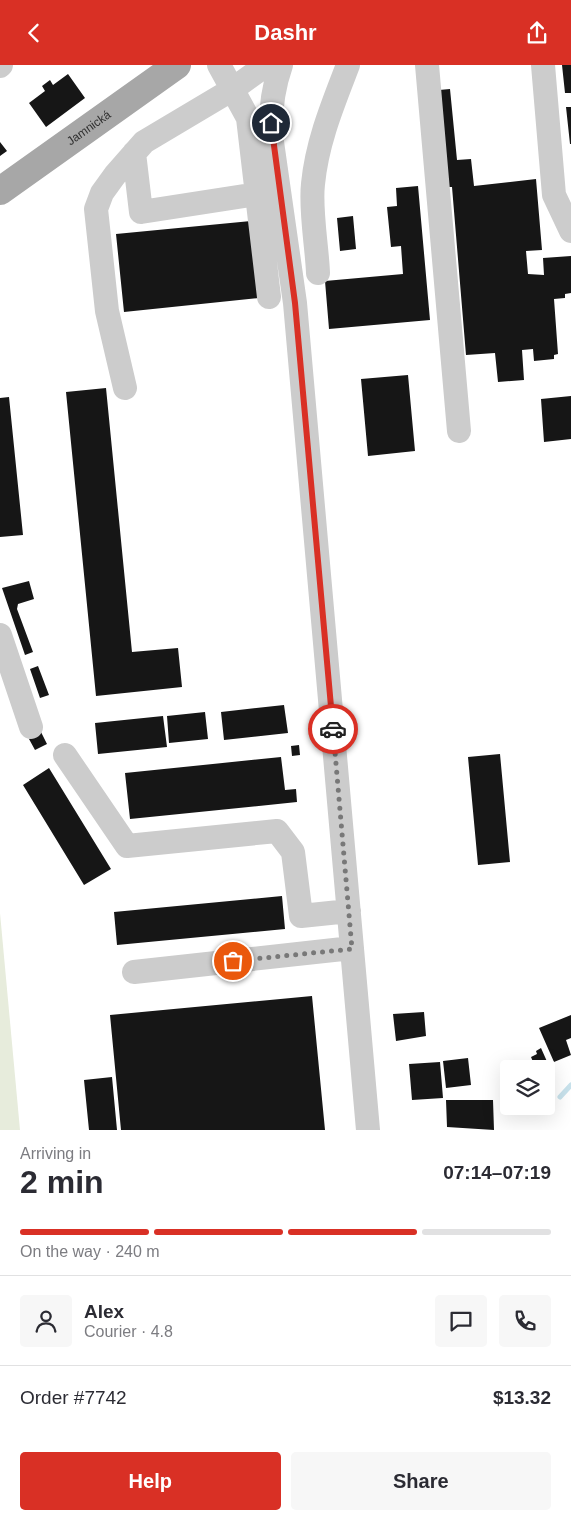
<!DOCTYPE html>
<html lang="en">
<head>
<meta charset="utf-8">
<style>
  body { margin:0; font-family:Helvetica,sans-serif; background:#f7f7f7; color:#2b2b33; height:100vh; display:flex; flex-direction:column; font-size:19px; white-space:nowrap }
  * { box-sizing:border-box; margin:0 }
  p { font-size:16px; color:#7c7c81 }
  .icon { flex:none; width:28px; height:28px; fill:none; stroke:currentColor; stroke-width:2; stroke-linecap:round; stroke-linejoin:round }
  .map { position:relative; height:1065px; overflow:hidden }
  .sheet { display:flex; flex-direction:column; background:#fff; flex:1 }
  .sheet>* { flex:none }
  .fabs { position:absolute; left:500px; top:995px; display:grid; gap:10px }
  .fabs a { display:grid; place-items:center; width:55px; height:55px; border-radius:5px; background:#fff; box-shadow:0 5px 20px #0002; font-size:25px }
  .pin { position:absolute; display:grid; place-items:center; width:42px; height:42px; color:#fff; margin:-21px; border:2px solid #fff; border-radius:50%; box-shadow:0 1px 5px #0007 }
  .courier { position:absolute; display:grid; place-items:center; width:50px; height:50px; margin:-25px; border:4px solid #d93025; border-radius:50%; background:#fff; color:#222; box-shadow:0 1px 6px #0007 }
  .headline em { font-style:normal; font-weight:700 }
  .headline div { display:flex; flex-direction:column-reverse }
  .headline { display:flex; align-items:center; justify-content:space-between; height:85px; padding:0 20px }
  h1 { font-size:32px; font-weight:700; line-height:38px }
  .bar { display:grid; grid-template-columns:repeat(4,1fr); gap:8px 5px; align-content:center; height:60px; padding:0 20px }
  .bar i { height:6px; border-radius:4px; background:#e1e1e2 }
  .bar .current { background:#d93025 }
  .bar p { grid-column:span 4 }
  .line { display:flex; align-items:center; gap:12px; padding:0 20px; border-top:1px solid #e1e1e2 }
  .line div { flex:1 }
  .round { display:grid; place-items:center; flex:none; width:52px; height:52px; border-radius:5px; background:#f7f7f7 }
  .cta { display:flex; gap:10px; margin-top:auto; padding:10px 20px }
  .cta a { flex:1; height:58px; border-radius:5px; background:#d93025; color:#fff; font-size:20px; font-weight:700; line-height:58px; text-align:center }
  .cta a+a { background:#f7f7f7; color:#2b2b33 }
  header { display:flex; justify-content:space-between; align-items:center; height:65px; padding:0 20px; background:#d93025; color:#fff; font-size:22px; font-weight:700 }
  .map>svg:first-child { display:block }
</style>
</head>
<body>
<header><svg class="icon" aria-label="back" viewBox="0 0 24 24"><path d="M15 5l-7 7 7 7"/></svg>Dashr<svg class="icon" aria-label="share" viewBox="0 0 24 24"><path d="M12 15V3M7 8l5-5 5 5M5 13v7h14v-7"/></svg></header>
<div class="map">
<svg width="571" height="1065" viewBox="0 0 571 1065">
  <rect width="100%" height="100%" fill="#fff"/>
  <path fill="#e7ecdc" d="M 0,848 L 20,1065 L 0,1065 Z"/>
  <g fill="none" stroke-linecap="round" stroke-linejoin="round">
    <path stroke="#c8e2ec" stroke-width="5" d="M 560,1032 L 571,1020"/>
  </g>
  <path fill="#161616" d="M 562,0 L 571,0 L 571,28 L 565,28 Z
    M 68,9 L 85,33 L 46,62 L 29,38 L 45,26 L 42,21 L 50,15 L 53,20 Z
    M 450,24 L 457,95 L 471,94 L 474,121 L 536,114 L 542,185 L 526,186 L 528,209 L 544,210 L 543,193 L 571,191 L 571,228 L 565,229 L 565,233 L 554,234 L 558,289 L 554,290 L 554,294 L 534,296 L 533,284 L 522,285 L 524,315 L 498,317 L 495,288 L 466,290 L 452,122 L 445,122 L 439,25 Z
    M 566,42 L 571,42 L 571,79 L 570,79 Z
    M 0,77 L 7,86 L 0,91 Z
    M 418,121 L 430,255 L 329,264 L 325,216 L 403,209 L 401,181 L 391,182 L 387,142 L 397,141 L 396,123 Z
    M 353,151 L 356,184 L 340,186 L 337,153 Z
    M 251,156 L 259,233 L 124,247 L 116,169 Z
    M 408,310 L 415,386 L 368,391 L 361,314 Z
    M 106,323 L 132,587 L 178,583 L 182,622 L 96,631 L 66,327 Z
    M 571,331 L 571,374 L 544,377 L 541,334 Z
    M 9,332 L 23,470 L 0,472 L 0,333 Z
    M 29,516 L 34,534 L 18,539 L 17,544 L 33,587 L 25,590 L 2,523 Z
    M 38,601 L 49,630 L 40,633 L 30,604 Z
    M 284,640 L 288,668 L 224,675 L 221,647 Z
    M 205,647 L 208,674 L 169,678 L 167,651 Z
    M 163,651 L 167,682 L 98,689 L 95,658 Z
    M 41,667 L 47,679 L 35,685 L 29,674 Z
    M 299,680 L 300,690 L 292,691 L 291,681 Z
    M 500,689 L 510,797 L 478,800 L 468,692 Z
    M 281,692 L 285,725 L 296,724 L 297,737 L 130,754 L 125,708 Z
    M 49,703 L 111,804 L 84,820 L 23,720 Z
    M 282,831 L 285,864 L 117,880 L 114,847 Z
    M 312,931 L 325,1065 L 121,1065 L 110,950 Z
    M 424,947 L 426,971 L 396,976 L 393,949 Z
    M 571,950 L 571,973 L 566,975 L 571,990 L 554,997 L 539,963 Z
    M 541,983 L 549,1001 L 536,1004 L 531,992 L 537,989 L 536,986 Z
    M 468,993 L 471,1020 L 446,1023 L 443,996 Z
    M 440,997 L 443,1033 L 412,1035 L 409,999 Z
    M 112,1012 L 117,1065 L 89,1065 L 84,1015 Z
    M 446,1035 L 493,1035 L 494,1065 L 447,1062 Z"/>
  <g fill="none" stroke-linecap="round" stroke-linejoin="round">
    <path stroke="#ccc" stroke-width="24" d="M 219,0 L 248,53 L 269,232
      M 281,0 C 273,23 270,45 271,70 L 295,238 L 368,1065
      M 427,0 L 459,366
      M 543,0 L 554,130 L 571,166
      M 0,1 L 1,0
      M 134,88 L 141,147 L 257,129
      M 318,208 C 317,181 310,145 313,119 C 317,77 333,39 348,0
      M 125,323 L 107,246 L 96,144 L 102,128 L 115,110 L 144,77 L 233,24 L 266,0
      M 0,570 L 31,662
      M 65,690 L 127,781 L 277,766 L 293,787 L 301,851 L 349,846
      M 134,907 L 352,883"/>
    <path stroke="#a7a7a7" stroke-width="28" id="s1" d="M 0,126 L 177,0"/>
  </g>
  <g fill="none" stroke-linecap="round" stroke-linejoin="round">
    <path stroke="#787878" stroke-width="5" stroke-dasharray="0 9" d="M 233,896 L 352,884 L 333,664"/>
    <path stroke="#d93025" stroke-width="6" d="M 271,58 L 295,238 L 333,664"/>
  </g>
  <g text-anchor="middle" stroke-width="5" stroke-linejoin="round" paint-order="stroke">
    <g font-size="12" fill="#2f2f2f" stroke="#fff">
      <text dy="4" stroke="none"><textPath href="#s1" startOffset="109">Jamnická</textPath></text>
    </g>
  </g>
</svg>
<div class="fabs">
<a><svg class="icon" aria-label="layers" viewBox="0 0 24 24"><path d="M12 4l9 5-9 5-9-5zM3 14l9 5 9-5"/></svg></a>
</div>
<div class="pin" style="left:233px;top:896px;background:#ea580c"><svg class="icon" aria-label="bag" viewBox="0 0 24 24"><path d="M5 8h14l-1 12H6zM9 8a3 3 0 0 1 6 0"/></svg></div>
<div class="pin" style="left:271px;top:58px;background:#1f2937"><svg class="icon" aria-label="home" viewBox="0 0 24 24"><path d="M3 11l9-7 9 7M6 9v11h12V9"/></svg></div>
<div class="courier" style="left:333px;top:664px"><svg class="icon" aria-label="car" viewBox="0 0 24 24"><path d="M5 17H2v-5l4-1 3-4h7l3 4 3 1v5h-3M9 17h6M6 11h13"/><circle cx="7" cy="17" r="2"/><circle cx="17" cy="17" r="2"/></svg></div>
</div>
<section class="sheet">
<div class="headline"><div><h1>2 min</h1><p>Arriving in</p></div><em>07:14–07:19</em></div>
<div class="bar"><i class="current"></i><i class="current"></i><i class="current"></i><i></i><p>On the way · 240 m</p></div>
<div class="line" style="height:90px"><a class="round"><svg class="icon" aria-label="person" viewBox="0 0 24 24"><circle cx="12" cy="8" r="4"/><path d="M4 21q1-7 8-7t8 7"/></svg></a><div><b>Alex</b><p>Courier · 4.8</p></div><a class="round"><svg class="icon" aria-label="chat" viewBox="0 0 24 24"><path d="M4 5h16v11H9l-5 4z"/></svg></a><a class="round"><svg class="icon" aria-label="phone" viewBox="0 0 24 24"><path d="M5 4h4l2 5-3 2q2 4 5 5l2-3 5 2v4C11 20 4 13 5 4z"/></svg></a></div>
<div class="line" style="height:65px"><div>Order #7742</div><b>$13.32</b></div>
<div class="cta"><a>Help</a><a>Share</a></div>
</section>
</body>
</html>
